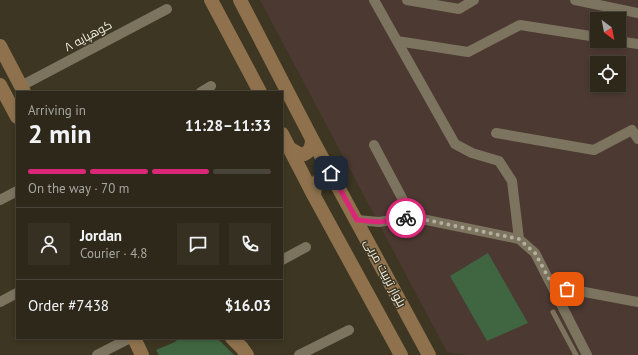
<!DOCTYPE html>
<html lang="en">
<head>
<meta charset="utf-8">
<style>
  body { margin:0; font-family:"PT Sans",Cairo,sans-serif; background:#363023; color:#f1f3f6; height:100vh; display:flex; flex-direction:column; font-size:15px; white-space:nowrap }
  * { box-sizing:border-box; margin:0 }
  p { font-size:13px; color:#a7a6a2 }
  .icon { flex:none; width:22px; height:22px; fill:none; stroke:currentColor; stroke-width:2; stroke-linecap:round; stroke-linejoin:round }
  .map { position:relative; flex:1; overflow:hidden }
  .side { position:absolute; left:16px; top:91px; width:267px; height:248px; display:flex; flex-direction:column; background:#2e281a; border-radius:0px; box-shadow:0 2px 6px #0003,0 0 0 1px #494439 }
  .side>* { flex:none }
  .needle { width:26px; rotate:148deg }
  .buttons { position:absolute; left:590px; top:12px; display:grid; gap:8px }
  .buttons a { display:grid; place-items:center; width:36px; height:36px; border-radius:0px; background:#2e281a; box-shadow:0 2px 6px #0003,0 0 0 1px #494439; font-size:20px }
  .pin { position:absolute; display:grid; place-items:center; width:34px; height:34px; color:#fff; margin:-17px; border-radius:8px; box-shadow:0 2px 6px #0006 }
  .courier { position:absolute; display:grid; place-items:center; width:40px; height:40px; margin:-20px; border:3px solid #db2777; border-radius:50%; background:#fff; color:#222; box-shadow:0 1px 5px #0007 }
  .overview em { font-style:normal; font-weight:800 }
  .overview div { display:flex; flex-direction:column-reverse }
  .overview { display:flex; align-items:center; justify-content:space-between; height:68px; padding:0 12px }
  h1 { font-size:26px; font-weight:800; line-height:30px }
  .bar { display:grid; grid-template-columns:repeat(4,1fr); gap:6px 4px; align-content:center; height:48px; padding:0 12px }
  .bar i { height:5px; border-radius:3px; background:#494439 }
  .bar .selected { background:#db2777 }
  .bar p { grid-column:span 4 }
  .line { display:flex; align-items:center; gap:10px; padding:0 12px; border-top:1px solid #494439 }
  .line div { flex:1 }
  .round { display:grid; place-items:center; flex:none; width:42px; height:42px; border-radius:0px; background:#363023 }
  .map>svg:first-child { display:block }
</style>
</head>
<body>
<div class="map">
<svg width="638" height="355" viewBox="0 0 638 355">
  <rect width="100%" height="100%" fill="#3d3622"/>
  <path fill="#4c3932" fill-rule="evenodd" d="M 260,0 L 638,0 L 638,355 L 468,355 L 447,352 ZM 597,19 L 619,19 L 619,41 L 597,41 ZM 597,63 L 619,63 L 619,85 L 597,85 Z"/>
  <path fill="#3f6641" d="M 488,253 L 528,323 L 487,341 L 450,276 Z
    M 179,338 L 217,338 L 234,355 L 159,355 L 156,350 L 175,342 Z"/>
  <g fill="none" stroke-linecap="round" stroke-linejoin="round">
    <path stroke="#7c745e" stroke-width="5" d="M 553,312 L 576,355"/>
    <path stroke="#7c745e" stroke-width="10" d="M 374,0 L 397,41 L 468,52 L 520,25 L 597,37
      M 407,0 L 459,9 L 474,0
      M 575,0 L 638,13
      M 397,41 L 455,144 L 472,153 L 499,161 L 512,181 L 519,239
      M 618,41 L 638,44
      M 21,86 L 167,9
      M 201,92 L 211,86
      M 496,133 L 594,150 L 632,130 L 638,139
      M 374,145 L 412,217
      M 0,200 L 17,191
      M 357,220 L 379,222 L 412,217 L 519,239 L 535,253 L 587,355
      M 282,260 L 306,247
      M 553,286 L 638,302
      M 0,302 L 17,293
      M 97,355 L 130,338
      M 299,355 L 349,330"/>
    <path stroke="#8f724d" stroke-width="14" d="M 211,0 L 260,92
      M 240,0 L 312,139 L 429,355
      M 0,46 L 24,92
      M 0,85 L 17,117
      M 282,134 L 314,196 L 401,355
      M 289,148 L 301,155 C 310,153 312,147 312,139
      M 314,196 L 315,184 L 320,179 L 327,178 L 337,184
      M 134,338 L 142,355
      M 232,338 L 242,348 L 247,355"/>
  </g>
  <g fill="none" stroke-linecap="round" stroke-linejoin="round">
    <path stroke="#b4af9f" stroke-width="4" stroke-dasharray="0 7.2" d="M 406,218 L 412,217 L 519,239 L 535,253 L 553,286 L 567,289"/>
    <path stroke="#db2777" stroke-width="5" d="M 331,173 L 357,220 L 379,222 L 406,218"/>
  </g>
  <g text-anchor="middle" stroke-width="3" stroke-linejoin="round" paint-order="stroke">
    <g font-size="12" fill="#f4f0e3" stroke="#3d3622">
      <text transform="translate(88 36) rotate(-28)" y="4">کوهپایه ۸</text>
      <text transform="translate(385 273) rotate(62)" y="4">بلوار تربیت مربی</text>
    </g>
  </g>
</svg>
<div class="buttons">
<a><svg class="needle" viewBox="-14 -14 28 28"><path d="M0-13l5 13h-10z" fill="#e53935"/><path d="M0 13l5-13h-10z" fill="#a7a6a2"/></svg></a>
<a><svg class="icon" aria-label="locate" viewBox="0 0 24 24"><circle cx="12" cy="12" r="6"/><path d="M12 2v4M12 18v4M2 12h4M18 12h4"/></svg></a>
</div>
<div class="pin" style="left:567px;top:289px;background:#ea580c"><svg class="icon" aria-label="bag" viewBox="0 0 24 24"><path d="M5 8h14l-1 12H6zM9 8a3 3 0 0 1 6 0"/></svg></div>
<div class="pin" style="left:331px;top:173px;background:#1f2937"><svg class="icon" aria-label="home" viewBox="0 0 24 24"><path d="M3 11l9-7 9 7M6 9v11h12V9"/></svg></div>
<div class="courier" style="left:406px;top:218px"><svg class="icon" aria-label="bike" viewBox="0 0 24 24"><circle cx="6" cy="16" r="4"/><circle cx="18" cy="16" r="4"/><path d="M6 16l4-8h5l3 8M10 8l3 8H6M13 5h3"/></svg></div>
<section class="side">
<div class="overview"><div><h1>2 min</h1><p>Arriving in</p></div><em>11:28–11:33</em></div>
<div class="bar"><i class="selected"></i><i class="selected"></i><i class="selected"></i><i></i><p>On the way · 70 m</p></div>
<div class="line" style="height:72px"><a class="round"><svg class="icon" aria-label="person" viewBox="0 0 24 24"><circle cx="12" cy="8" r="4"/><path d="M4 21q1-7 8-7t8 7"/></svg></a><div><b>Jordan</b><p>Courier · 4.8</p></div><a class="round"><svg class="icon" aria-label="chat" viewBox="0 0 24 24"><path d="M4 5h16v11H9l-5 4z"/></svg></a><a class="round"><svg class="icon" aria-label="phone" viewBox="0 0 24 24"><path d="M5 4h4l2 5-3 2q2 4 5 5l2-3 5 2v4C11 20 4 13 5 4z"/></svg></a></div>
<div class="line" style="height:52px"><div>Order #7438</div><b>$16.03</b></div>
</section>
</div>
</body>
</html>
